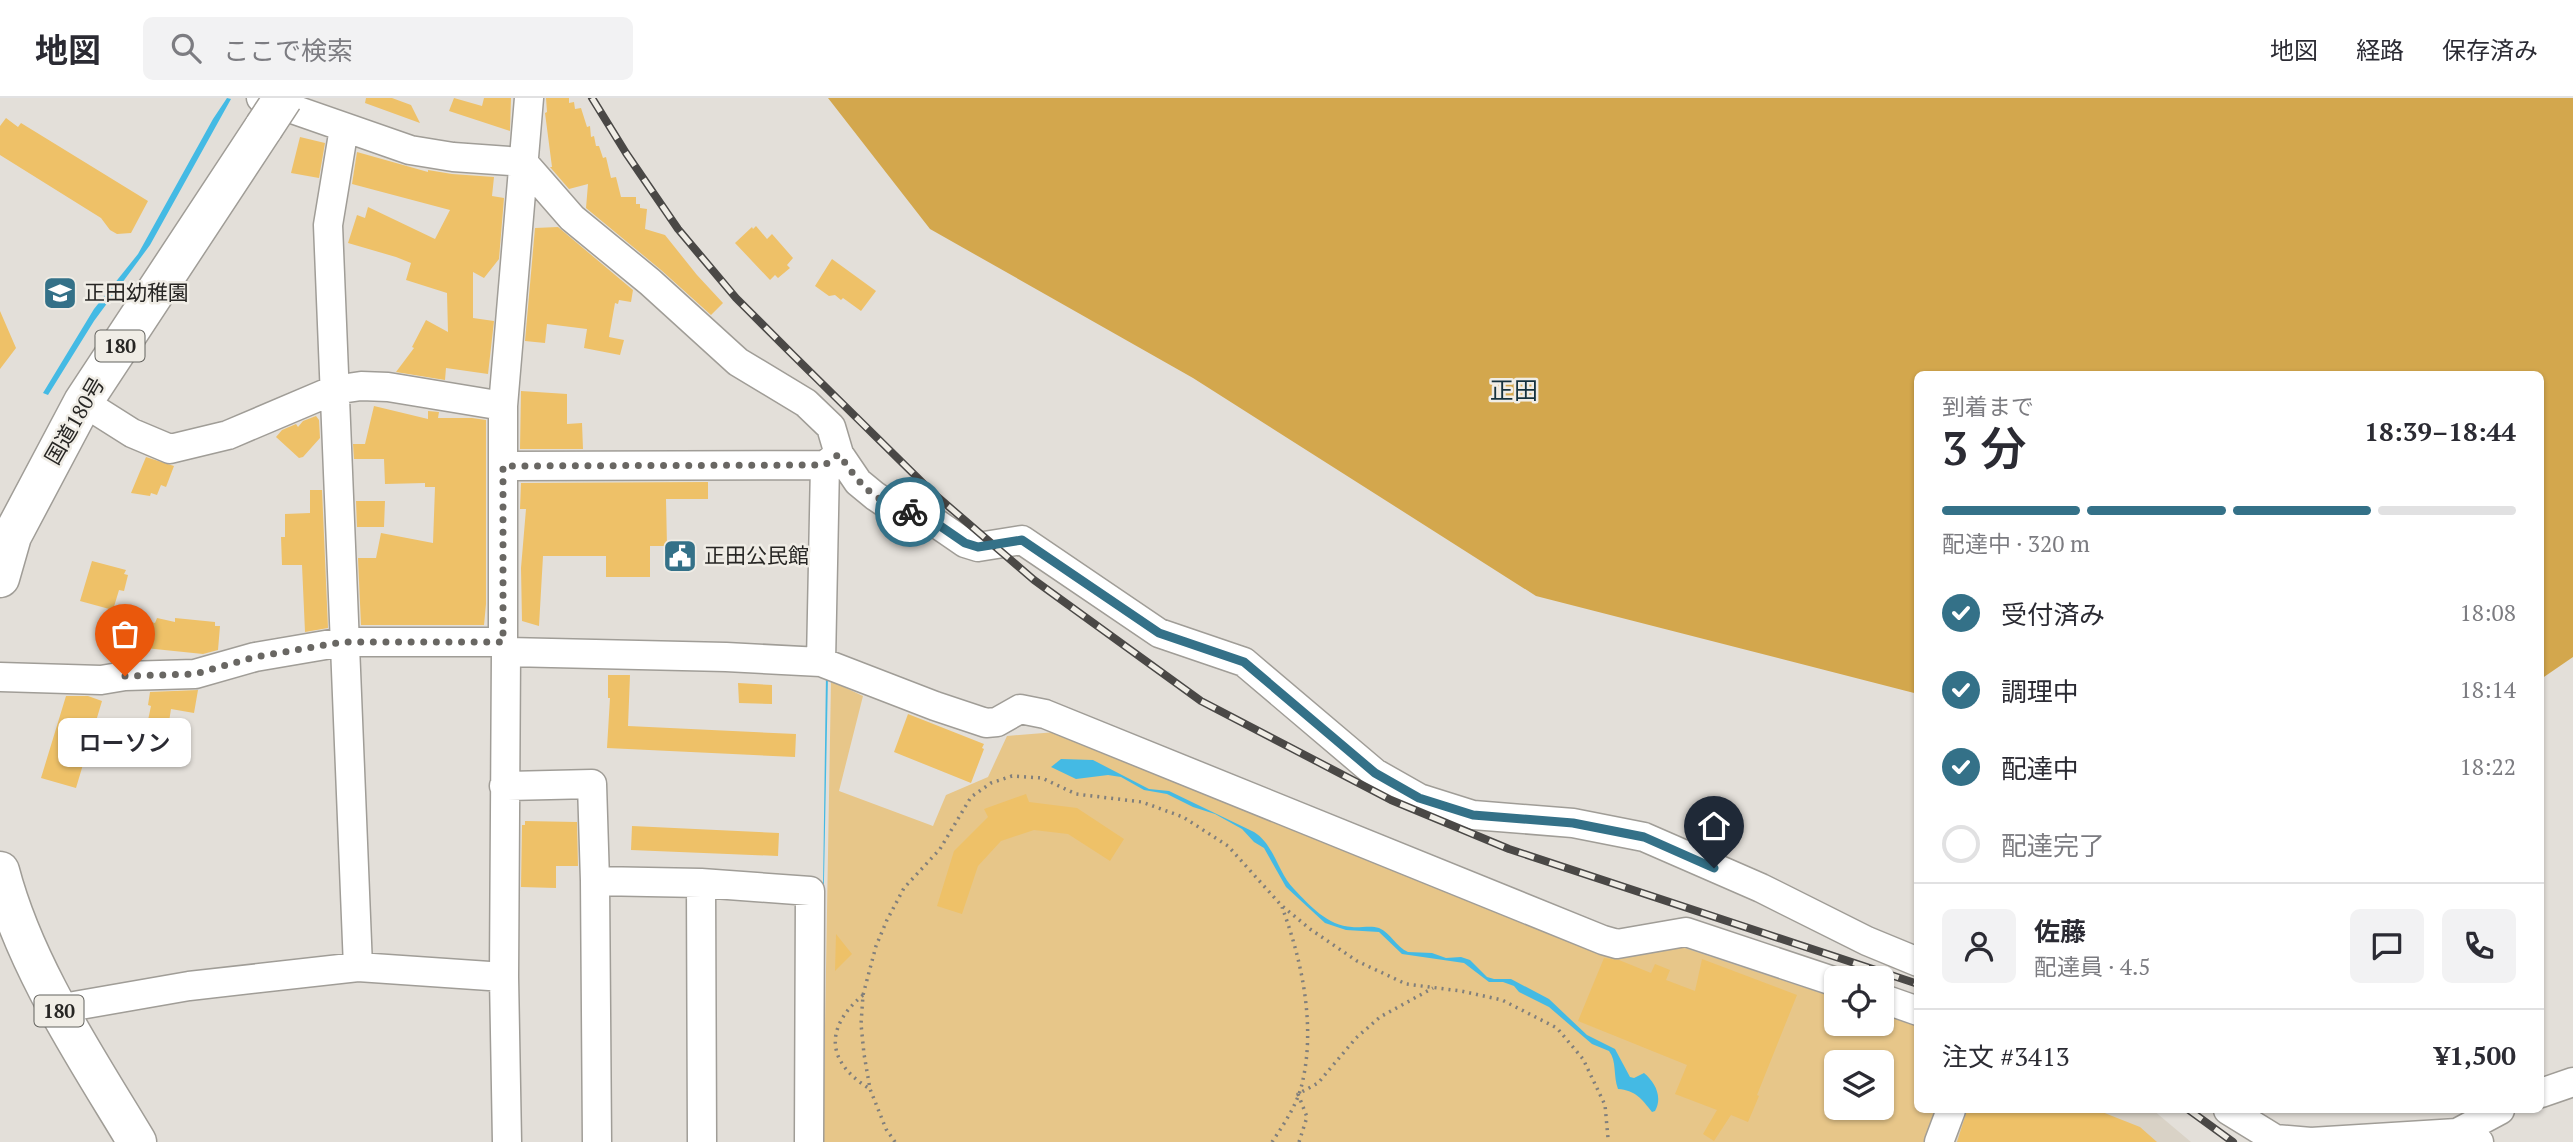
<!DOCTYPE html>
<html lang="ja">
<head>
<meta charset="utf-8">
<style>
  body { margin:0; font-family:"PT Serif","Noto Sans JP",serif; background:#f2f2f3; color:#2b2b33; height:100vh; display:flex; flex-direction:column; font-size:26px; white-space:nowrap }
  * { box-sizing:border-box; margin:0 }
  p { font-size:23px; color:#7c7c81 }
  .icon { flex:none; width:38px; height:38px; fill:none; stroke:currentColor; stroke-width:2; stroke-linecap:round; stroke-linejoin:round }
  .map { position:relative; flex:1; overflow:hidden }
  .side { position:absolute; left:1914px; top:273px; width:630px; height:742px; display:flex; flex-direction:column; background:#fff; border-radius:10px; box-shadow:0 2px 5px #0004 }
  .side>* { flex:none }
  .tools { position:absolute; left:1824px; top:868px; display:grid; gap:14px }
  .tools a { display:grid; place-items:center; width:70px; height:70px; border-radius:10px; background:#fff; box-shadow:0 2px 5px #0004; font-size:35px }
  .pin { position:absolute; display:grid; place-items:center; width:60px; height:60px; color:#fff; margin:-72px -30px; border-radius:50% 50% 50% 0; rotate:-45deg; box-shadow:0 0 7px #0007 }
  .pin .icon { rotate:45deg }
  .courier { position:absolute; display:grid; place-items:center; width:70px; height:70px; margin:-35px; border:5px solid #347188; border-radius:50%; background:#fff; color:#222; box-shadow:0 2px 9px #0007 }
  .bubble { position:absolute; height:49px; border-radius:10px; background:#fff; box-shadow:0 2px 5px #0004; font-size:23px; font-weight:600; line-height:49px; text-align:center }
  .headline em { font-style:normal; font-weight:600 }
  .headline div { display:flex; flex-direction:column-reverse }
  .headline { display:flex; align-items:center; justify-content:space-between; height:119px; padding:0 28px }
  h1 { font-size:46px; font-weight:600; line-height:52px }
  .bar { display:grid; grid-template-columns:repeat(4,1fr); gap:10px 7px; align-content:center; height:84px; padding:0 28px }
  .bar i { height:9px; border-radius:5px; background:#e1e1e2 }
  .bar .selected { background:#347188 }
  .bar p { grid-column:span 4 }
  .line { display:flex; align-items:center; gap:18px; padding:0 28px; border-top:2px solid #e1e1e2 }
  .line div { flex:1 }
  .round { display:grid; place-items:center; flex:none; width:74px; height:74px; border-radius:10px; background:#f2f2f3 }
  ol { padding:0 28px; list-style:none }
  li { display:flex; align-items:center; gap:21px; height:77px }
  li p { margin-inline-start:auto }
  li .icon { padding:7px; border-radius:50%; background:#347188; color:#fff; stroke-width:4 }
  li:last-child { color:#7c7c81 }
  li i { width:38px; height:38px; border:4px solid #e1e1e2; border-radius:50% }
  header { display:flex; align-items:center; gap:42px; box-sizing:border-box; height:98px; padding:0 35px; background:#fff; border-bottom:2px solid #e1e1e2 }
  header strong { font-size:33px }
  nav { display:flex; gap:38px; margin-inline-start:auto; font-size:24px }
  .search { width:490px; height:63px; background:#f2f2f3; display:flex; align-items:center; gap:18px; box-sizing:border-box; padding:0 24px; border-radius:10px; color:#7c7c81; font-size:26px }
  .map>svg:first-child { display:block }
</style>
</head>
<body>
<header>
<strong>地図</strong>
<div class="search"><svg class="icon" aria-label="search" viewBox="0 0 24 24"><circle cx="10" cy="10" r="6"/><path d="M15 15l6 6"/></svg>ここで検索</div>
<nav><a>地図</a><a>経路</a><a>保存済み</a></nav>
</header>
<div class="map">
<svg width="2573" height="1044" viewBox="0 0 2573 1044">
  <rect width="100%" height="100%" fill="#e3dfd9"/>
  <path fill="#d9d2c6" d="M 1968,1012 L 2153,1012 L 2191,1044 L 1954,1044 Z"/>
  <path fill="#e7c689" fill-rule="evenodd" d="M 831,583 L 863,598 L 839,693 L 933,728 L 946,697 L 988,679 L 1007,638 L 1056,634 L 1596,851 L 1682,849 L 1836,900 L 1836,926 L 1881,926 L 1881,915 L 1918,927 L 1918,1012 L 1938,1012 L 1924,1044 L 823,1044 ZM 1836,964 L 1881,964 L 1881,1010 L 1836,1010 Z"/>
  <path fill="#d3a74d" d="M 828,0 L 2573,0 L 2573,559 L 2541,581 L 2541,276 L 1918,276 L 1918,596 L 1536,498 L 1193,280 L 930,131 Z"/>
  <path fill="#44bae4" d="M 227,0 L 231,1 L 150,147 L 94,223 L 48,297 L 43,295 L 94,211 L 138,156 L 213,21 Z
    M 826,576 L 828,577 L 821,935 Z
    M 1061,661 L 1093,662 L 1149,691 L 1169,693 L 1254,734 C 1274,746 1278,775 1294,791 C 1309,807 1328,828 1352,829 C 1360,830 1371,827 1379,830 C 1391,835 1396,849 1408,854 L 1432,855 L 1446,860 L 1461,859 L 1470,862 L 1487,879 L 1494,881 L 1511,881 L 1549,901 L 1587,937 L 1615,951 L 1630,979 L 1634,980 L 1644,975 C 1655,984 1663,999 1655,1013 L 1652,1014 C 1642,1001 1635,992 1618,991 C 1613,978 1617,963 1609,953 L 1592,946 L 1549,909 L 1519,894 L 1514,888 L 1503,884 L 1489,884 L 1464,865 L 1402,856 L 1379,834 L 1346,832 L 1325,825 L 1286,789 L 1264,750 L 1254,744 L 1242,731 L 1215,716 L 1193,709 L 1167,696 L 1144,692 L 1121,679 L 1108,677 L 1076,681 L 1051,669 Z"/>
  <path fill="#eec168" d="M 366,0 L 392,0 L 411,7 L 420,25 L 365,5 Z
    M 454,0 L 482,8 L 484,0 L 511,0 L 510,33 L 449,13 Z
    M 546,0 L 569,0 L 569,5 L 574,4 L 575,11 L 581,10 L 587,29 L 590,28 L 591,39 L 594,38 L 596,48 L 599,48 L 603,60 L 606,59 L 611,80 L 616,79 L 621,99 L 636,99 L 636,106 L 640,106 L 640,110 L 647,111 L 645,131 L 665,137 L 697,177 L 723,205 L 711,217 L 661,172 L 586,110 L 588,86 L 569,91 L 550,69 L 552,69 L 545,15 L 547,14 Z
    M 6,20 L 18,29 L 21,25 L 148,103 L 131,135 L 117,136 L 110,132 L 101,120 L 0,57 L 0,28 Z
    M 300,39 L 325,45 L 319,80 L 291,75 Z
    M 357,54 L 428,74 L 428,72 L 452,76 L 494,79 L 492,98 L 504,100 L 499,161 L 484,180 L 473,174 L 473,220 L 494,223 L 488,276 L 446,270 L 445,282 L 396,274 L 414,250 L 412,249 L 426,222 L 448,234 L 447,195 L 406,182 L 411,165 L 396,159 L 348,145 L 357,117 L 365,120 L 368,109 L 435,141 L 450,112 L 352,86 Z
    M 756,128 L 767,141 L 772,136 L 793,160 L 787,167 L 790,170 L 778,180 L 775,177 L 770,182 L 735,145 L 752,129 L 753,131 Z
    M 558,129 L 633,192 L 631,204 L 619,202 L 618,206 L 615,205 L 609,239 L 624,242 L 620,257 L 584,250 L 587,231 L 547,226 L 545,245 L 525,243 L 535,130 Z
    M 832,161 L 876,193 L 861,213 L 843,200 L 841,202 L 835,197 L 829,198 L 815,188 Z
    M 0,213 L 16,250 L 0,271 Z
    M 521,293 L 567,296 L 567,326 L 582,325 L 583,351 L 520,351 Z
    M 374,308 L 428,321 L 428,313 L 439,314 L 438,320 L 472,320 L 486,322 L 486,506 L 484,527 L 361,527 L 358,460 L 376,460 L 381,435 L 433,445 L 435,389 L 425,389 L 425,385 L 385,386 L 384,361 L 354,361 L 353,346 L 365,346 Z
    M 316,318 L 319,322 L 320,340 L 303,359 L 299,360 L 276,339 L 282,332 L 296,326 L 298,329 L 303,323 Z
    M 146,359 L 174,368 L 166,389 L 161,387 L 157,397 L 151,395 L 150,398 L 131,395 Z
    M 708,384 L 708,401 L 666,401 L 667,448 L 650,448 L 650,479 L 606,479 L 606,458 L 543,458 L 539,528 L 522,523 L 521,470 L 526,411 L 520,411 L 521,385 Z
    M 310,392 L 322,392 L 328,530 L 305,534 L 302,467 L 282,467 L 281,439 L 285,439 L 285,416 L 310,415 Z
    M 356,403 L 385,403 L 384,429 L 357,429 Z
    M 92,463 L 126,472 L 124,476 L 128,477 L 124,493 L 119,492 L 113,512 L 80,503 Z
    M 157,520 L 175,524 L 175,520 L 215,524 L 215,528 L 220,528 L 218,552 L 203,556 L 145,550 L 151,524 L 155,525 Z
    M 608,577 L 630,577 L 628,628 L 796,636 L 795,659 L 607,650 L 610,600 L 608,600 Z
    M 738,585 L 772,587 L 772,606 L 739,605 Z
    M 198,592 L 194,615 L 171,611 L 168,630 L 147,627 L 151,608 L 148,607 L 150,594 Z
    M 66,598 L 88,598 L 102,603 L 76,690 L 41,680 Z
    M 908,616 L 984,646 L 982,650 L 984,651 L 971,685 L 894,654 Z
    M 1026,696 L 1029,704 L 1077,710 L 1124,741 L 1110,763 L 1068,736 L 1034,732 L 1001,743 L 978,768 L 962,816 L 937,808 L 954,753 L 988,719 L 984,711 Z
    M 525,723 L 577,724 L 578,768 L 556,768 L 556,790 L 521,789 L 522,727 L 525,727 Z
    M 632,728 L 779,735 L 778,758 L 631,752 Z
    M 836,836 L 852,856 L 835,873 Z
    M 1604,860 L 1619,862 L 1651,875 L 1655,866 L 1670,872 L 1666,882 L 1695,893 L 1702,861 L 1797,897 L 1757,997 L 1759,998 L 1748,1024 L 1731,1017 L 1714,1043 L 1703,1036 L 1717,1012 L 1675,996 L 1687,967 L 1578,923 Z
    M 1967,1012 L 2097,1012 L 2140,1029 L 2157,1044 L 1957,1044 Z"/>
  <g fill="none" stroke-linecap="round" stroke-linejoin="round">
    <g stroke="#a09d97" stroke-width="31">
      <path id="minor" d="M 261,0 L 410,52 L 453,59 L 523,64 L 572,120 L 650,184 L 738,264 L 806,305 L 831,329 L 839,356 L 858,384 L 875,398 L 893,410 L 933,423 L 965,445 L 978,449 L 1022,442 L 1159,535 L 1244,564 L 1375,675 L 1419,700 L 1473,717 L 1573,725 L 1644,739 L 1761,790 L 1867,843 L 1918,864
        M 344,30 L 328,127 L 358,869
        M 83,304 L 132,335 L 170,351 L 228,337 L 334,292 L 361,288 L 388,289 L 503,308
        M 503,368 L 825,367 L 839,356
        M 506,554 L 726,559 L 821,564 L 935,608 L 986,625 L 997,624 L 1020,611 L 1045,616 L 1603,842 L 1617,846 L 1686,834 L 1836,884
        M 821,564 L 825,367
        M 0,579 L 101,582 L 125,578 L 195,576 L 255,559 L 343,544 L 503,544
        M 504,688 L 592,686 L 595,783 L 597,1044
        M 595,783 L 701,785 L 810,793 L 809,1044
        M 701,785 L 702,1044
        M 1881,900 L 1918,913
        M 57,911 L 189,888 L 358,869 L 504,879
        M 2541,995 L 2573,984
        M 2228,1012 L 2275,1041 L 2311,1044 L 2457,1035 L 2479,1044
        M 2457,1035 L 2500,1012
        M 507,1044 L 504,879 L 506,554 L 503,544 L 503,308 L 529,0
        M 1939,1044 L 1951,1012"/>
    </g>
    <g stroke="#a09d97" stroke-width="41">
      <path id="highway" d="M 0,480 L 12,438 L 83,304 L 264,29
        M 0,773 C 25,869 86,959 137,1044"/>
    </g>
    <path stroke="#817f7b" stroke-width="3.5" stroke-dasharray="2 5" stroke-linecap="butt" d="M 863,897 C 824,930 826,964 870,991
      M 895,1044 L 886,1031 L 870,991 L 864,956 L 861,926 L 863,897 L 876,848 L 887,822 L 904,790 L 940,751 L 971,699 L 991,685 L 1012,678 L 1042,680 L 1076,696 L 1142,704 L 1183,719 L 1228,748 L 1281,807 L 1310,831 L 1357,863 L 1406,886 L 1461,893 L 1502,902 L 1557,930 L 1583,961 L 1605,1007 L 1608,1040
      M 1272,1044 C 1284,1026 1297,1007 1302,986 C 1316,928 1302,863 1282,809
      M 1299,1044 L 1307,1019 L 1298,996 L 1318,985 L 1356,940 L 1380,919 L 1433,890"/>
    <use href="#minor" stroke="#fff" stroke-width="28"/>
    <use href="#highway" stroke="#fff" stroke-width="38"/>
    <g stroke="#4a4846" stroke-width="8">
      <path id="rail" d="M 592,0 L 626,55 L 678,131 L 736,200 L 793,257 L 933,395 L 1034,482 L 1201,603 L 1391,702 L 1509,751 L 1918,886
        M 2189,1012 L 2233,1044"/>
    </g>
    <use href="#rail" stroke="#f0ede6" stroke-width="5" stroke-dasharray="16" stroke-linecap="butt"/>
    <g stroke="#a09d97" stroke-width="41" stroke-linecap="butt">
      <path id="highway-bridge" d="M 264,29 L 283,0"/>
    </g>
    <use href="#highway-bridge" stroke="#fff" stroke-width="38"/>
  </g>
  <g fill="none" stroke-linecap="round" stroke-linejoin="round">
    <path stroke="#696763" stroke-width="7" stroke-dasharray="0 12.6" d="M 125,578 L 195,576 L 255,559 L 343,544 L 503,544 L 503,368 L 825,367 L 839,356 C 861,388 872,402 910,414"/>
    <path stroke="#347188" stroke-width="9" d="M 910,414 L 933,423 L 965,445 L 978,449 L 1022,442 L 1159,535 L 1244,564 L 1375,675 L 1419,700 L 1473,717 L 1573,725 L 1644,739 L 1714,770"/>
  </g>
  <defs>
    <g id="school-square" transform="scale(1.75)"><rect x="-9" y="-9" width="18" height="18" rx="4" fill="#347188" stroke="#f0ede6"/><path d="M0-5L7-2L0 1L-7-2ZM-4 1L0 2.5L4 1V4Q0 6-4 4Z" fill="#fff"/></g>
    <g id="civic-square" transform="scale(1.75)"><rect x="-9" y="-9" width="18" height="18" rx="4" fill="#347188" stroke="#f0ede6"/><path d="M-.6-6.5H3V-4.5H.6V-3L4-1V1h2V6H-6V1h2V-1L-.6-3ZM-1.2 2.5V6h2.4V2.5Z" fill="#fff"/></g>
  </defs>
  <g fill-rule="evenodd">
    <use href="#school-square" x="60" y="195"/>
    <use href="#civic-square" x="680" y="458"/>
  </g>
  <g text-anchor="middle" stroke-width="5" stroke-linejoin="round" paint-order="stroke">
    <g fill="#f0ede6" stroke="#63625e" stroke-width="2">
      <rect x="95.5" y="232.5" width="49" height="31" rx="5"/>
      <rect x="34.5" y="897.5" width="49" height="31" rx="5"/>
    </g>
    <g font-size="19" font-weight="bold" fill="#272624">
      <text x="120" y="255">180</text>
      <text x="59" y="920">180</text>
    </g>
    <g font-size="21" fill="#272624" stroke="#f0ede6" text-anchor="start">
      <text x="84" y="202">正田幼稚園</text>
      <text x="704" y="465">正田公民館</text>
    </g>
    <g font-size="21" fill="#272624" stroke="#f0ede6">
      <text transform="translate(75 323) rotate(-60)" y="7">国道180号</text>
    </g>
    <g font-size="24" fill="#15323d" stroke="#f0ede6">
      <text x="1514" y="301">正田</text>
    </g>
  </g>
</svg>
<div class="tools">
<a><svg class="icon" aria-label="locate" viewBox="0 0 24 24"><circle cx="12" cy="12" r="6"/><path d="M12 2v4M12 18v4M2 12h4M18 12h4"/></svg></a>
<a><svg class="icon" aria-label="layers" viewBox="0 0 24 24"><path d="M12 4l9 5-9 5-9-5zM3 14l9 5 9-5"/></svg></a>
</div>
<div class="pin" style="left:125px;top:578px;background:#ea580c"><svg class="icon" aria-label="bag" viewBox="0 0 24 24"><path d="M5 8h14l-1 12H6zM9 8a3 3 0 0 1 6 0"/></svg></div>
<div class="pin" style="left:1714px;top:770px;background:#1f2937"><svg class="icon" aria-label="home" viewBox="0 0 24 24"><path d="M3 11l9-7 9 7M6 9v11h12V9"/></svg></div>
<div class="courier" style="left:910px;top:414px"><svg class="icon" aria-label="bike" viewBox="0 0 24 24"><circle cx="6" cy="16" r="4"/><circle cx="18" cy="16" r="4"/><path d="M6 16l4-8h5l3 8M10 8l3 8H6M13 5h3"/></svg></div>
<div class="bubble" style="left:58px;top:620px;width:133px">ローソン</div>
<section class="side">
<div class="headline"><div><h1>3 分</h1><p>到着まで</p></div><em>18:39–18:44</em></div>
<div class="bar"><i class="selected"></i><i class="selected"></i><i class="selected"></i><i></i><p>配達中 · 320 m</p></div>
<ol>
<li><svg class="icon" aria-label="check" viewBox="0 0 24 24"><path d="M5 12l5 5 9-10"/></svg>受付済み<p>18:08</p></li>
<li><svg class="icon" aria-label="check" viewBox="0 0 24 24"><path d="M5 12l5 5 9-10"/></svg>調理中<p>18:14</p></li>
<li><svg class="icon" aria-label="check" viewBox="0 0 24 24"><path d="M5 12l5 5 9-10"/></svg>配達中<p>18:22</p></li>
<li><i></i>配達完了</li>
</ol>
<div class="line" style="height:126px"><a class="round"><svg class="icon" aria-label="person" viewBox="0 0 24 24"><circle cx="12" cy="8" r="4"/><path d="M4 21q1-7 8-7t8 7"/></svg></a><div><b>佐藤</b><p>配達員 · 4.5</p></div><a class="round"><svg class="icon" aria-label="chat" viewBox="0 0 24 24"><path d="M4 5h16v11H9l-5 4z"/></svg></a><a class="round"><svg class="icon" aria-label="phone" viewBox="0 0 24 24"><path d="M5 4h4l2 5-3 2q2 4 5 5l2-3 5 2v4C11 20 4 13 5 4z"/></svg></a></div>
<div class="line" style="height:91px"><div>注文 #3413</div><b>¥1,500</b></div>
</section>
</div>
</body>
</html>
